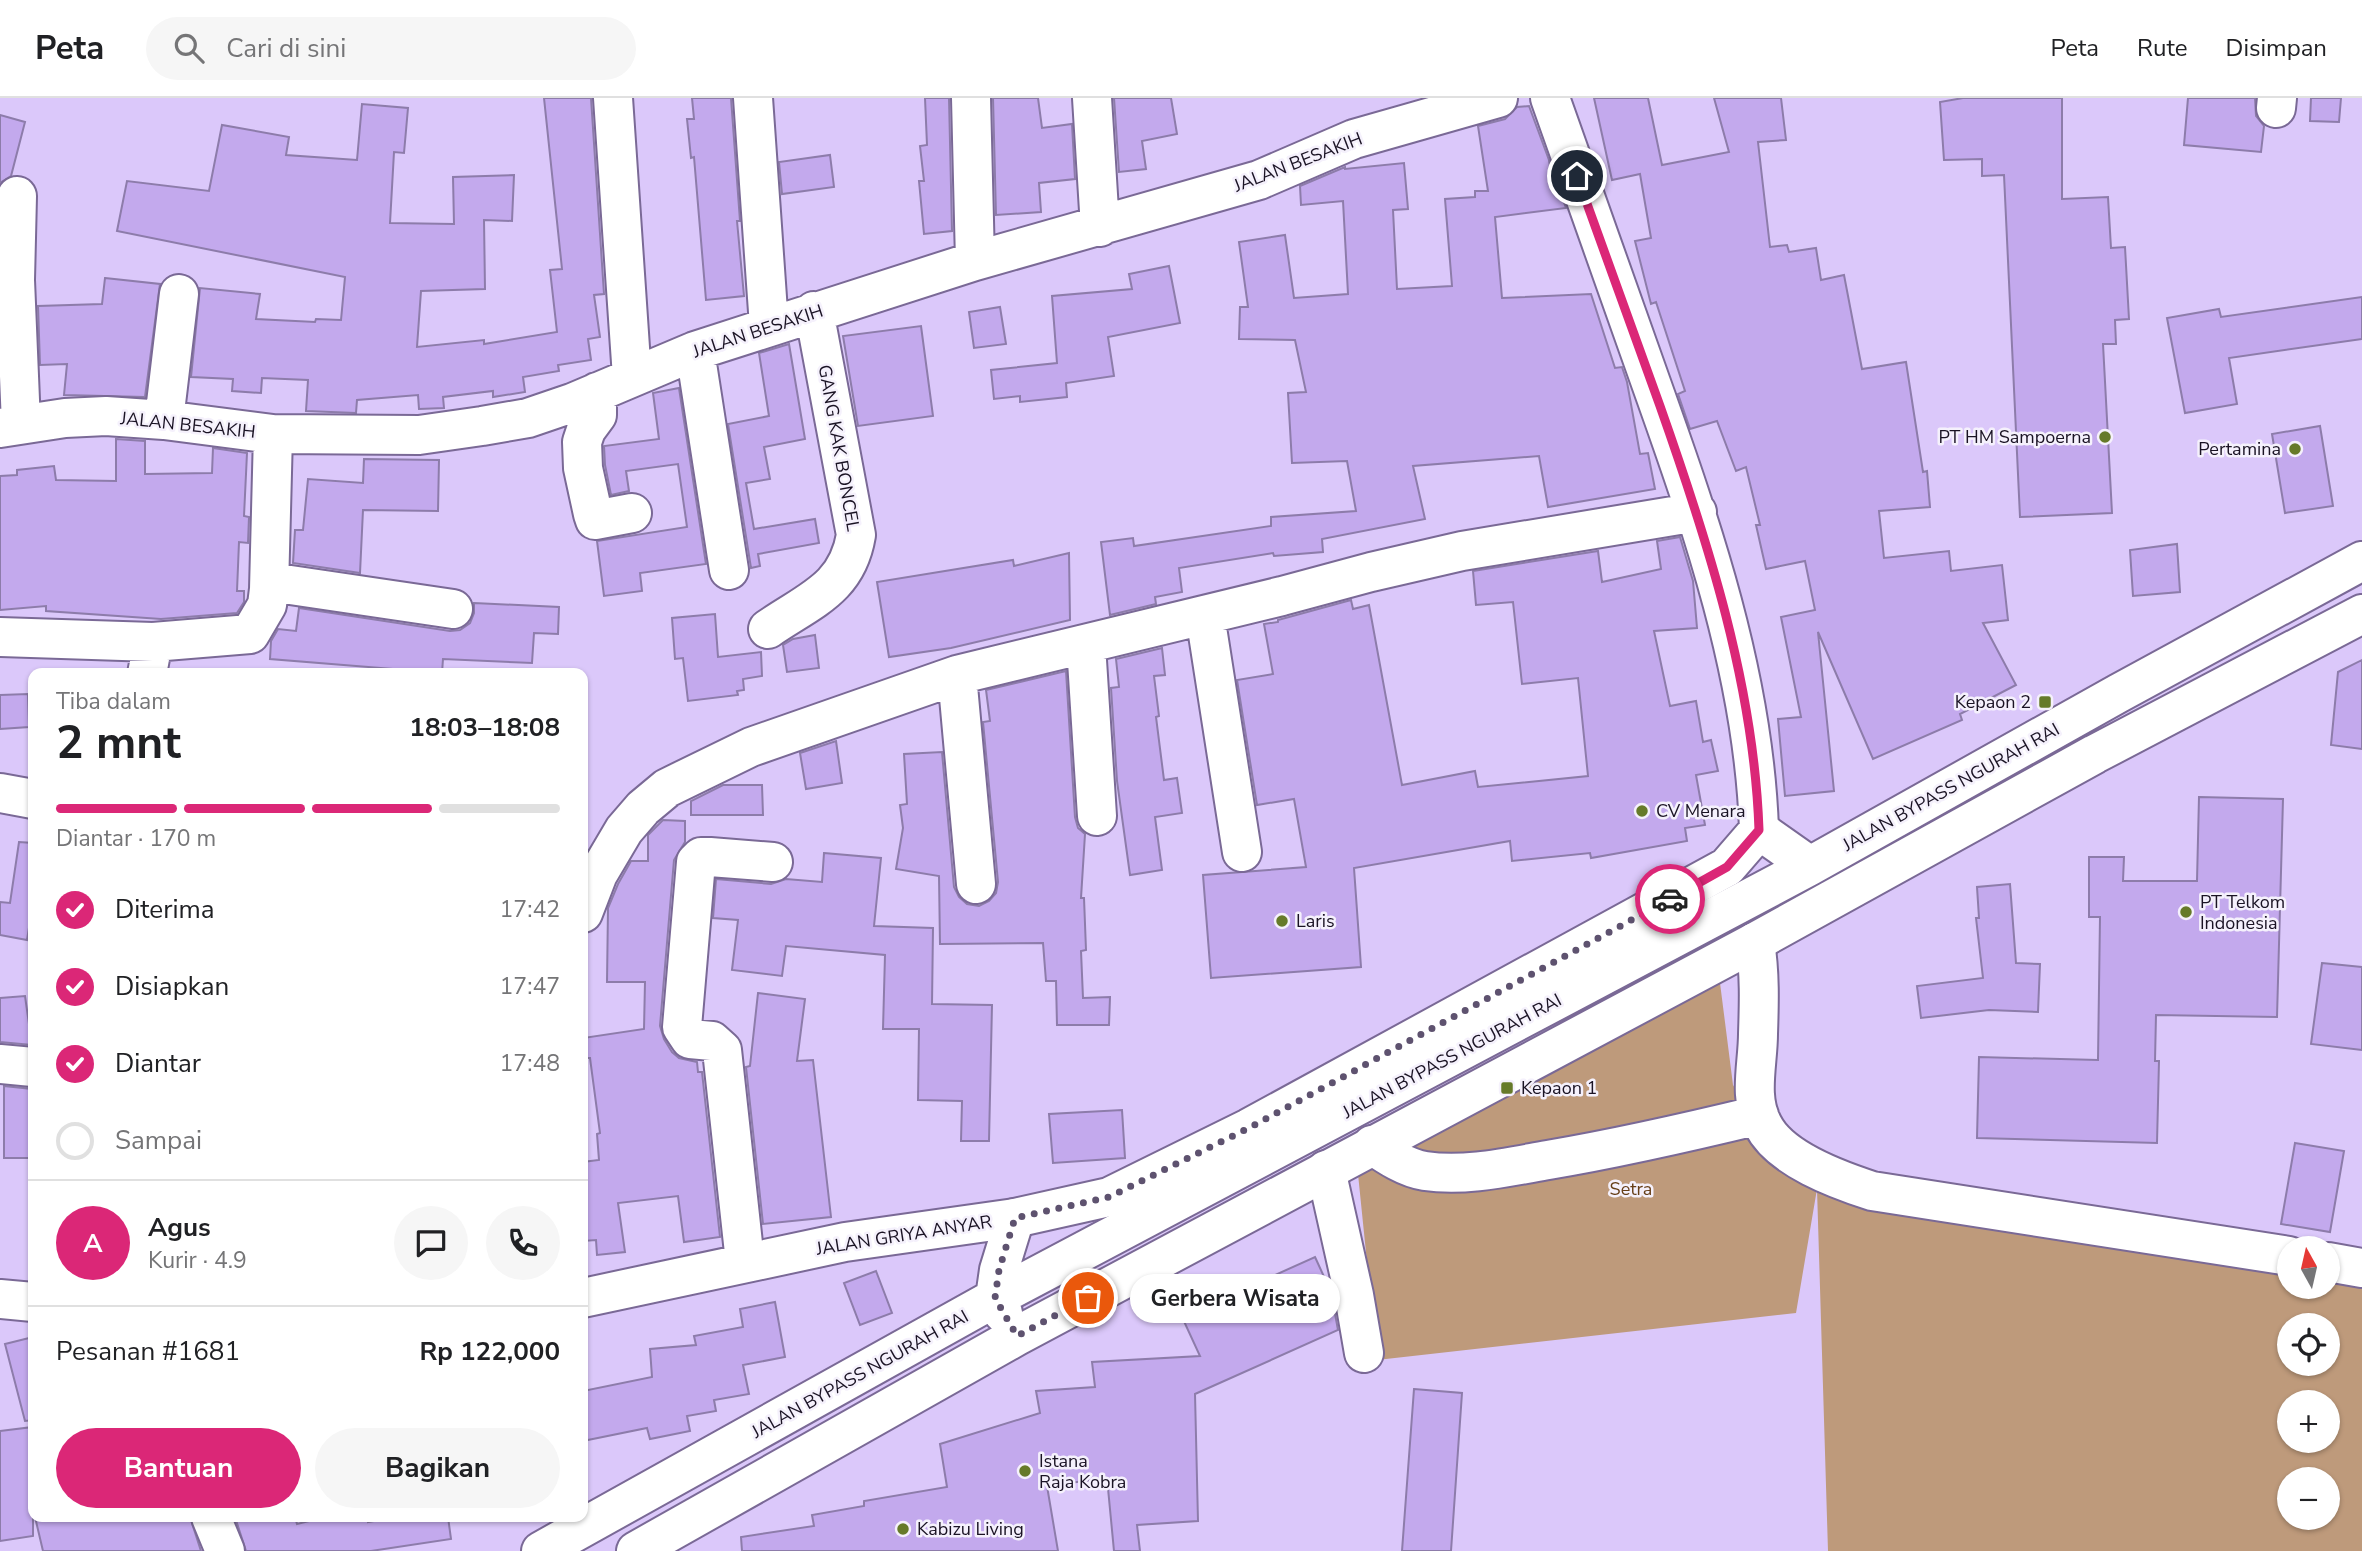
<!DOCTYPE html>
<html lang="id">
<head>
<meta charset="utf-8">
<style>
  body { margin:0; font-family:"Nunito Sans",sans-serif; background:#f6f6f6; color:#202124; height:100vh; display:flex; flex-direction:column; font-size:26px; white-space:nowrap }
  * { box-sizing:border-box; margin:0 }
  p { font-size:23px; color:#757577 }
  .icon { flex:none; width:38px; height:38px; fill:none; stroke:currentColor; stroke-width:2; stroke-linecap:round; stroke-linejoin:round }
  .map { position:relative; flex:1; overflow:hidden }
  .drawer { position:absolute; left:28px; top:570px; width:560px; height:854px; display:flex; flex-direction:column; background:#fff; border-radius:14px; box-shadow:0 2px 5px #0004 }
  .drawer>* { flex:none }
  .needle { width:46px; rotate:352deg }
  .controls { position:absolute; left:2277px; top:1138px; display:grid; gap:14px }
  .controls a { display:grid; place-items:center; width:63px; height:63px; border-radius:50%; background:#fff; box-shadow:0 2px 5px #0004; font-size:35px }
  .pin { position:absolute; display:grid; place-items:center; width:60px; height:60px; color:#fff; margin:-30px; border:4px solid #fff; border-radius:50%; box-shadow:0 2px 7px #0007 }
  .courier { position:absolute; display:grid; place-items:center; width:70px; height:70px; margin:-35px; border:5px solid #db2777; border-radius:50%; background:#fff; color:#222; box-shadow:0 2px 9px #0007 }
  .bubble { position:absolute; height:49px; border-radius:24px; background:#fff; box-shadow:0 2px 5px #0004; font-size:23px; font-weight:700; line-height:49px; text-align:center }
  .summary em { font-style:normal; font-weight:700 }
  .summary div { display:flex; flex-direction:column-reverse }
  .summary { display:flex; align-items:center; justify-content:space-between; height:119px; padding:0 28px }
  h1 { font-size:46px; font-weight:700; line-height:52px }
  .bar { display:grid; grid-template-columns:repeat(4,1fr); gap:10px 7px; align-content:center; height:84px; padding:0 28px }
  .bar i { height:9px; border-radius:5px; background:#e0e0e0 }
  .bar .current { background:#db2777 }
  .bar p { grid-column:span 4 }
  .line { display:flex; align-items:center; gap:18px; padding:0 28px; border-top:2px solid #e0e0e0 }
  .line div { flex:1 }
  .round { display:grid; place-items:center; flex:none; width:74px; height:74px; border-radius:37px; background:#f6f6f6 }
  ol { padding:0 28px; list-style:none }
  li { display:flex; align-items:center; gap:21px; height:77px }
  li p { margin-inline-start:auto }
  li .icon { padding:7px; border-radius:50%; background:#db2777; color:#fff; stroke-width:4 }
  li:last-child { color:#757577 }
  li i { width:38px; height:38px; border:4px solid #e0e0e0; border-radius:50% }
  .primary-button { display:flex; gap:14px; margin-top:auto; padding:14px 28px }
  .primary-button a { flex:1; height:80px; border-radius:42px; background:#db2777; color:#fff; font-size:28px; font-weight:700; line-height:80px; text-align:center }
  .primary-button a+a { background:#f6f6f6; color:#202124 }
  header { display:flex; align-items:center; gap:42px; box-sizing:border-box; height:98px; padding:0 35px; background:#fff; border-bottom:2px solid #e0e0e0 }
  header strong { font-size:33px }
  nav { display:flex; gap:38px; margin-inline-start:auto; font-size:24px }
  .search { width:490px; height:63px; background:#f6f6f6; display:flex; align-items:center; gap:18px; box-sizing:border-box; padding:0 24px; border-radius:38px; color:#757577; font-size:26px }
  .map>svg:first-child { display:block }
</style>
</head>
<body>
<header>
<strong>Peta</strong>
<div class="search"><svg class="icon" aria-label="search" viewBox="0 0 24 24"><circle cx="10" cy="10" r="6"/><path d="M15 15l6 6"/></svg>Cari di sini</div>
<nav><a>Peta</a><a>Rute</a><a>Disimpan</a></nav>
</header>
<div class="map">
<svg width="2362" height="1453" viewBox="0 0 2362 1453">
  <rect width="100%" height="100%" fill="#dbc8fa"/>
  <path fill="#be9a7b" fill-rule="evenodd" d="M 1720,885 L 1733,987 L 1763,1035 L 1817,1086 L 2289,1163 L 2289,1188 L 2328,1188 L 2328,1170 L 2362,1176 L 2362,1453 L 1828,1453 L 1817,1091 L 1796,1215 L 1377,1262 L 1358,1076 ZM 2289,1227 L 2328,1227 L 2328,1265 L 2289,1265 ZM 2289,1304 L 2328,1304 L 2328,1342 L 2289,1342 ZM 2289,1381 L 2328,1381 L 2328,1419 L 2289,1419 Z"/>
  <path fill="#c3a9ed" stroke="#8d7caa" stroke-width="2" d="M 544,0 L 591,0 L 604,196 L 594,197 L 600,239 L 588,241 L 591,262 L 558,267 L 559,273 L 523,279 L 525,294 L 493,299 L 493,293 L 443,299 L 444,310 L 419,311 L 418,297 L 357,302 L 356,315 L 306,313 L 308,282 L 262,280 L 261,295 L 232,293 L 233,281 L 191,279 L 200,190 L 260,196 L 256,221 L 315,224 L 316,221 L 341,222 L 345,179 L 117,133 L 127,83 L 209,93 L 222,27 L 289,39 L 286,57 L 357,62 L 362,6 L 408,10 L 404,55 L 394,54 L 390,125 L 454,126 L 453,79 L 514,77 L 512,123 L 484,122 L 485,191 L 421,193 L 417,249 L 484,242 L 484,246 L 557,234 L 550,172 L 562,171 Z
    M 692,0 L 731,0 L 740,123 L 737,123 L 744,198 L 706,202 L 694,59 L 691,60 L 687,21 L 694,21 Z
    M 925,0 L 949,0 L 952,133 L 924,136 L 919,83 L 924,83 L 920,48 L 927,47 Z
    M 993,0 L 1038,0 L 1042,30 L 1072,26 L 1075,81 L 1039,85 L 1041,114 L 996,117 Z
    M 1114,0 L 1171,0 L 1177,36 L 1142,43 L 1146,71 L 1119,74 Z
    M 1594,0 L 1648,0 L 1662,67 L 1729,54 L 1714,0 L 1781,0 L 1786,42 L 1758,44 L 1770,149 L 1787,147 L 1789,154 L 1816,150 L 1821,182 L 1844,177 L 1862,271 L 1906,264 L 1923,374 L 1927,373 L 1930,409 L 1879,413 L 1884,460 L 1949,453 L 1951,473 L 2002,467 L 2008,522 L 1983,525 L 2016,587 L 1960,616 L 1962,622 L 1873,661 L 1818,534 L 1834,693 L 1785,698 L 1778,621 L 1801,619 L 1781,519 L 1815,512 L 1805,463 L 1766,471 L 1756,427 L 1760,427 L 1746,369 L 1736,373 L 1717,323 L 1690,331 L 1678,296 L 1685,293 L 1656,204 L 1651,206 L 1635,143 L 1651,140 L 1640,76 L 1612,82 Z
    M 1963,0 L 2062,0 L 2062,101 L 2108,99 L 2111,150 L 2125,149 L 2129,221 L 2115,222 L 2116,246 L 2103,246 L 2112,415 L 2020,419 L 2004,77 L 1982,78 L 1982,61 L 1944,62 L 1940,4 Z
    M 2188,0 L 2255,0 L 2256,18 L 2264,28 L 2261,54 L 2184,47 Z
    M 2311,0 L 2341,0 L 2339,24 L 2310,23 Z
    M 1529,8 L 1549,62 L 1552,82 L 1556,82 L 1566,110 L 1495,119 L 1502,200 L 1591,196 L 1615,270 L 1622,269 L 1627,284 L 1640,356 L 1648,355 L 1655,391 L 1548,409 L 1539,358 L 1413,368 L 1425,421 L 1322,441 L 1323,454 L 1274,458 L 1273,455 L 1179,470 L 1182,494 L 1155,499 L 1156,506 L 1110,517 L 1101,444 L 1133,440 L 1134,448 L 1271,428 L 1271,419 L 1356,413 L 1347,363 L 1292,365 L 1288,295 L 1306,294 L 1295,242 L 1239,241 L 1240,209 L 1248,209 L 1239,144 L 1285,137 L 1294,200 L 1348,196 L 1343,103 L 1301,107 L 1300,88 L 1345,69 L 1345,71 L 1404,65 L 1408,111 L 1393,112 L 1397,191 L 1452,188 L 1445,101 L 1475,99 L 1475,93 L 1488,93 L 1478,28 L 1505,21 L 1517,9 Z
    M 0,17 L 25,24 L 11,78 L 0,85 Z
    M 830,57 L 834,89 L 782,96 L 779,64 Z
    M 1169,168 L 1180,225 L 1108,239 L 1114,278 L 1066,285 L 1067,299 L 1020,304 L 1020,298 L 994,301 L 991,272 L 1057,265 L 1052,198 L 1132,191 L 1129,176 Z
    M 105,180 L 160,186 L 145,299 L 64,297 L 67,266 L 40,267 L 38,208 L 102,206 Z
    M 2362,199 L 2362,241 L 2229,260 L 2237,306 L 2185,315 L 2167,220 L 2219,211 L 2221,219 Z
    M 1000,209 L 1006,246 L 974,250 L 969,214 Z
    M 921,228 L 933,318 L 858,328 L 843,238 Z
    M 789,246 L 805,341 L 764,349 L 770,381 L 746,385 L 754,431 L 815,421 L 819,445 L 758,456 L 760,468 L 751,470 L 728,326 L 769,318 L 759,255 Z
    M 679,290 L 706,466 L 640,475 L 642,493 L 604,498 L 597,443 L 687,429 L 678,366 L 626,373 L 629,393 L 611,397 L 605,367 L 604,348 L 659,341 L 653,295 Z
    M 2320,328 L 2333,408 L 2285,415 L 2272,336 Z
    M 116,341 L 145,343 L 145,376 L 212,375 L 213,350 L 247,355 L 244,418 L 249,419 L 248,445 L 239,444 L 237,493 L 244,493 L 244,504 L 237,515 L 161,521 L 46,513 L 46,508 L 0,512 L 0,378 L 17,377 L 17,372 L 54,368 L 56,382 L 116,383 Z
    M 364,361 L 439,362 L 438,413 L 363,412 L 360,475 L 293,465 L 295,432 L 303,432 L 308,381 L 363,385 Z
    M 1680,439 L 1693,483 L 1697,530 L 1654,533 L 1670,608 L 1696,603 L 1703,644 L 1711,642 L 1718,673 L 1696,677 L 1705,727 L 1685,730 L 1687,743 L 1591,760 L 1590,755 L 1512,763 L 1510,743 L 1354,770 L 1361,869 L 1211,880 L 1203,777 L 1306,769 L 1294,701 L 1257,707 L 1237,582 L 1273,576 L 1264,526 L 1278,524 L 1278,522 L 1351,502 L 1353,511 L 1369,507 L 1402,687 L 1475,673 L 1478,689 L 1588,678 L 1578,580 L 1522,586 L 1513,504 L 1476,507 L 1473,473 L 1598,453 L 1602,484 L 1661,471 L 1657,443 Z
    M 2177,446 L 2180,494 L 2133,498 L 2130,452 Z
    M 1069,455 L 1070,522 L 951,550 L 889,559 L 877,484 L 1013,462 L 1014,468 Z
    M 474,505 L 559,509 L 558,536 L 534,535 L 532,565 L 443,561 L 442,575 L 270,561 L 271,543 L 278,531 L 296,533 L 299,510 L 450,533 L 460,532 L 470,525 L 474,515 Z
    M 715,516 L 718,559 L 761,554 L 762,578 L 743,581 L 744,592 L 737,593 L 738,597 L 688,603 L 683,560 L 675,561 L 672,520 Z
    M 815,537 L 819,570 L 787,574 L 783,547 L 793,541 Z
    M 1162,550 L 1165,577 L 1154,578 L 1159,618 L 1156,619 L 1164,682 L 1177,680 L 1182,715 L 1155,719 L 1162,772 L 1130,777 L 1117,683 L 1111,590 L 1119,589 L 1116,561 Z
    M 2362,562 L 2362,651 L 2331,647 L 2338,574 Z
    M 1066,573 L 1075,719 L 1078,730 L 1085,736 L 1081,800 L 1084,800 L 1086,852 L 1081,853 L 1083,900 L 1110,899 L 1109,927 L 1057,927 L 1056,883 L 1046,883 L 1043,845 L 940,846 L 939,778 L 896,771 L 903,730 L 900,707 L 907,706 L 904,656 L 942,654 L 954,789 L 959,799 L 967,806 L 979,808 L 989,803 L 996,795 L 998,784 L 983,624 L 990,623 L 986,592 Z
    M 28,596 L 29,629 L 0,631 L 0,597 Z
    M 836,643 L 842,685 L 806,691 L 800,655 Z
    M 723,687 L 762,687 L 763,717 L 691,717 L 691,703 Z
    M 2199,699 L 2283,701 L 2277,919 L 2156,917 L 2155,963 L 2159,963 L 2157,1045 L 1977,1040 L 1979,959 L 2098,962 L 2100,819 L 2089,819 L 2089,759 L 2124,759 L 2123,783 L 2197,783 Z
    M 663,722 L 685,723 L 685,744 L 674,762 L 660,928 L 664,941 L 672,954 L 679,960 L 697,964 L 698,974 L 702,974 L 720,1139 L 684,1144 L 678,1098 L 618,1105 L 625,1154 L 597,1157 L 596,1142 L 583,1143 L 583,1064 L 599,1062 L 597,1036 L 600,1035 L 590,960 L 583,960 L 583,940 L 644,931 L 645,884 L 607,884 L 608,810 L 618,786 L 631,763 L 648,763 L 648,737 Z
    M 19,744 L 33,745 L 33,805 L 27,842 L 0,837 L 0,804 L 10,805 Z
    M 824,755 L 881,760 L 874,828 L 933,830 L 932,906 L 992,907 L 989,1043 L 961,1043 L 962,1003 L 918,1002 L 919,931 L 883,931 L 885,857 L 786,848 L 782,878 L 732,872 L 738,822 L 713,820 L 716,781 L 771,786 L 786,781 L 822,784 Z
    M 2010,786 L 2016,865 L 2040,866 L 2038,914 L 1989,912 L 1921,920 L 1917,888 L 1983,880 L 1976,820 L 1979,820 L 1977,789 Z
    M 2322,865 L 2362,869 L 2362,952 L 2311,946 Z
    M 758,895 L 805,901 L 797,963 L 813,962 L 831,1119 L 763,1126 L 746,969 L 750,968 Z
    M 25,898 L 32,947 L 0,944 L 0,900 Z
    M 4,988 L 32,991 L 32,1060 L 4,1060 Z
    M 1122,1012 L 1125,1060 L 1053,1065 L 1049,1016 Z
    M 2295,1045 L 2344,1053 L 2330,1134 L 2281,1126 Z
    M 1315,1159 L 1331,1194 L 1338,1232 L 1195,1296 L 1198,1423 L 1137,1427 L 1140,1453 L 1114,1453 L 1107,1380 L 1047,1388 L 1058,1453 L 742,1453 L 741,1439 L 814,1428 L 812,1417 L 864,1408 L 864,1403 L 947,1389 L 940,1346 L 1040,1315 L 1036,1293 L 1095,1289 L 1092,1264 L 1200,1258 L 1182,1219 Z
    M 876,1173 L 892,1215 L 860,1227 L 844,1185 Z
    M 775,1204 L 785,1259 L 743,1267 L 749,1296 L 714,1302 L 716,1313 L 687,1318 L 690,1333 L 650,1341 L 647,1330 L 583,1343 L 583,1293 L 652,1279 L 650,1251 L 696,1247 L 694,1238 L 743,1229 L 740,1211 Z
    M 33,1239 L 33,1322 L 25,1323 L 5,1246 Z
    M 1414,1291 L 1462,1295 L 1451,1453 L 1402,1453 Z
    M 33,1329 L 33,1438 L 0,1443 L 0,1333 Z
    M 35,1419 L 190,1419 L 201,1453 L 43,1453 Z
    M 235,1419 L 295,1419 L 297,1426 L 325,1419 L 367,1419 L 368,1424 L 396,1419 L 448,1419 L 451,1441 L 371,1453 L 246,1453 Z"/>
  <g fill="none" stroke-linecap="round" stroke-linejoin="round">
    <g stroke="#7a6996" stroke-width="42">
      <path id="minor" d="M 613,0 L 632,279
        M 753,0 L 769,228
        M 971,0 L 975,163
        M 1092,0 L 1100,129
        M 2276,10 L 2277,0
        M 17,98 L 15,182 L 21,326
        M 695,253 L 729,472
        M 597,294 L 597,317 L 586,332 L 582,344 L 583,370 L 593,416 L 595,422 L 632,415
        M 164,322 L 179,196
        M 0,330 L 65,320 L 106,318 L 164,322 L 273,336 L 419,337 L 482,328 L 528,320 L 572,305 L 695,253 L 975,163 L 1259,82 L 1354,41 L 1498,0
        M 270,484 L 453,511
        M 1205,517 L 1242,754
        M 768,531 C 810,502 847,491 856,437 L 814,213
        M 0,539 L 153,544 L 250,536 L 267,507 L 269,491 L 273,336
        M 1086,547 L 1097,718
        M 147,576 L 153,544
        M 957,577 L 976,786
        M 0,695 L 33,701
        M 583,815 L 598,776 L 624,732 L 643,710 L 667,690 L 751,649 L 957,577 L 1282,498 L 1371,474 L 1462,453 L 1697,414
        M 1755,844 C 1760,875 1759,906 1758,936 C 1758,966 1748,999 1763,1027 C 1780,1061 1838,1082 1872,1093 L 2289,1158
        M 0,966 L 33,969
        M 1372,1047 C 1388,1058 1406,1070 1425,1073 C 1465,1079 1508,1069 1548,1062 C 1619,1050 1689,1034 1759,1017
        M 1326,1072 L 1354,1197 L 1364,1255
        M 745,1164 L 722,952 L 712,943 L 690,941 L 682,929 L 696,764 L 701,759 L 710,759 L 773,764
        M 2328,1164 L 2362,1170
        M 583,1200 L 845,1144 L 1015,1120 L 1109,1099 L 1249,1030 L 1727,769 L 1759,732 C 1754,578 1702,428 1651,285 C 1617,190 1584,95 1550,0
        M 0,1201 L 33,1204
        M 211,1419 L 225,1453"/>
    </g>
    <g stroke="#7a6996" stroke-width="42">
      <path id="highway" d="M 1759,732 L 1810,768
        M 1003,1215 L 995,1200 L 999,1172 L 1015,1120
        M 541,1453 L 995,1200 L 1810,768 L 2119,595 L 2362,463
        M 636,1453 L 1017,1238 L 1755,844 L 2095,656 L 2362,516"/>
    </g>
    <use href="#minor" stroke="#fff" stroke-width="38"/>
    <use href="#highway" stroke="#fff" stroke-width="38"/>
  </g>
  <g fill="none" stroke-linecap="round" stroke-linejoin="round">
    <path stroke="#5e526f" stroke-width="7" stroke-dasharray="0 12.6" d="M 1088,1200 L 1017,1238 L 995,1200 L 999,1172 L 1015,1120 L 1109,1099 L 1249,1030 L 1670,801"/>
    <path stroke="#db2777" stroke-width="9" d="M 1577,78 C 1605,155 1632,231 1660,308 C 1708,444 1754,587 1759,732 L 1727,769 L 1670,801"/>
  </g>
  <g fill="#667a2a" stroke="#f5f1fc" stroke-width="2.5">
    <circle cx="2105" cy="339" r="7"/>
    <circle cx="2295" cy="351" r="7"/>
    <rect x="2038" y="597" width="14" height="14" rx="3.5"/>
    <circle cx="1642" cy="713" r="7"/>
    <circle cx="2186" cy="814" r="7"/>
    <circle cx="1282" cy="823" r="7"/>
    <rect x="1500" y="983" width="14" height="14" rx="3.5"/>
    <circle cx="1025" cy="1373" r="7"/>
    <circle cx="903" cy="1431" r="7"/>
  </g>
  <g text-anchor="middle" stroke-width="5" stroke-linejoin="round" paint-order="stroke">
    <g font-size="18" fill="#1a1324" stroke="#f5f1fc">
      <text transform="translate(1298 64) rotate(-21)" y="6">JALAN BESAKIH</text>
      <text transform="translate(758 233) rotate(-18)" y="6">JALAN BESAKIH</text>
      <text transform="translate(188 327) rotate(6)" y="6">JALAN BESAKIH</text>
      <text transform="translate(839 350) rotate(80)" y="6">GANG KAK BONCEL</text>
      <text transform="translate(1951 689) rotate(-29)" y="6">JALAN BYPASS NGURAH RAI</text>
      <text transform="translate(1452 958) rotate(-28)" y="6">JALAN BYPASS NGURAH RAI</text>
      <text transform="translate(904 1137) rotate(-9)" y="6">JALAN GRIYA ANYAR</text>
      <text transform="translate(860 1276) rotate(-29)" y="6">JALAN BYPASS NGURAH RAI</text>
    </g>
    <g font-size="18" fill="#1a1324" stroke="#f5f1fc" text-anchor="start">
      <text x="2091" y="345" text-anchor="end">PT HM Sampoerna</text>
      <text x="2281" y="357" text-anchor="end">Pertamina</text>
      <text x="2031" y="610" text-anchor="end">Kepaon 2</text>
      <text x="1656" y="719">CV Menara</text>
      <text x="2200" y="810">PT Telkom<tspan x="2200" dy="21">Indonesia</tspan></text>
      <text x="1296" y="829">Laris</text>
      <text x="1521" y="996">Kepaon 1</text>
      <text x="1039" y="1369">Istana<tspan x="1039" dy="21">Raja Kobra</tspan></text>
      <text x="917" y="1437">Kabizu Living</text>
    </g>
    <g font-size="18" fill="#663e17" stroke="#f5f1fc">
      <text x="1631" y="1097">Setra</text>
    </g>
  </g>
</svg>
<div class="controls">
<a><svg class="needle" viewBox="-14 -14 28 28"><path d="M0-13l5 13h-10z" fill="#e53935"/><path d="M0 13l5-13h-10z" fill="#757577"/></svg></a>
<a><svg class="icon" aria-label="locate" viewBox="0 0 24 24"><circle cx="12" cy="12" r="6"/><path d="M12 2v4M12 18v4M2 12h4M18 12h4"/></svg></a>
<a>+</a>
<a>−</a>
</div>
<div class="pin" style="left:1088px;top:1200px;background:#ea580c"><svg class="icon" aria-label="bag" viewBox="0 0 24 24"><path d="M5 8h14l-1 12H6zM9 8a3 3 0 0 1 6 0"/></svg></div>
<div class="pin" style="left:1577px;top:78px;background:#1f2937"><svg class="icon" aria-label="home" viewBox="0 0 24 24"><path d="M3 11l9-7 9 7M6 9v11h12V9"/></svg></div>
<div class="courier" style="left:1670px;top:801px"><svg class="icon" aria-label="car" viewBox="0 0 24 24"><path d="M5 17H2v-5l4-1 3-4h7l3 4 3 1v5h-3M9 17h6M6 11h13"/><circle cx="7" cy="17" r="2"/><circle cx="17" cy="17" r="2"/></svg></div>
<div class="bubble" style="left:1130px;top:1176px;width:210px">Gerbera Wisata</div>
<section class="drawer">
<div class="summary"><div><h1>2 mnt</h1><p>Tiba dalam</p></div><em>18:03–18:08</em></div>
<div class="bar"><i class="current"></i><i class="current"></i><i class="current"></i><i></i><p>Diantar · 170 m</p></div>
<ol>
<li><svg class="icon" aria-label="check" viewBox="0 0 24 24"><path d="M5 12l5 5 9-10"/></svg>Diterima<p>17:42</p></li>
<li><svg class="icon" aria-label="check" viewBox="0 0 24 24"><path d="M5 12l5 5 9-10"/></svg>Disiapkan<p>17:47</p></li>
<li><svg class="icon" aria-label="check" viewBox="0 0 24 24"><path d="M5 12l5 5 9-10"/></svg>Diantar<p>17:48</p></li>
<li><i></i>Sampai</li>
</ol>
<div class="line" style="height:126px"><b class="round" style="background:#db2777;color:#fff">A</b><div><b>Agus</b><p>Kurir · 4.9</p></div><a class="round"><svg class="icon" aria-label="chat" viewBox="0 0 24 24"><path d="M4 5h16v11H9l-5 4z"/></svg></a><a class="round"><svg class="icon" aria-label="phone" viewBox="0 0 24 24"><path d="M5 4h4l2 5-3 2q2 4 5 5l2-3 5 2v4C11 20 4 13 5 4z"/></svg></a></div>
<div class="line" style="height:91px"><div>Pesanan #1681</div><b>Rp 122,000</b></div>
<div class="primary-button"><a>Bantuan</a><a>Bagikan</a></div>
</section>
</div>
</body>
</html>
